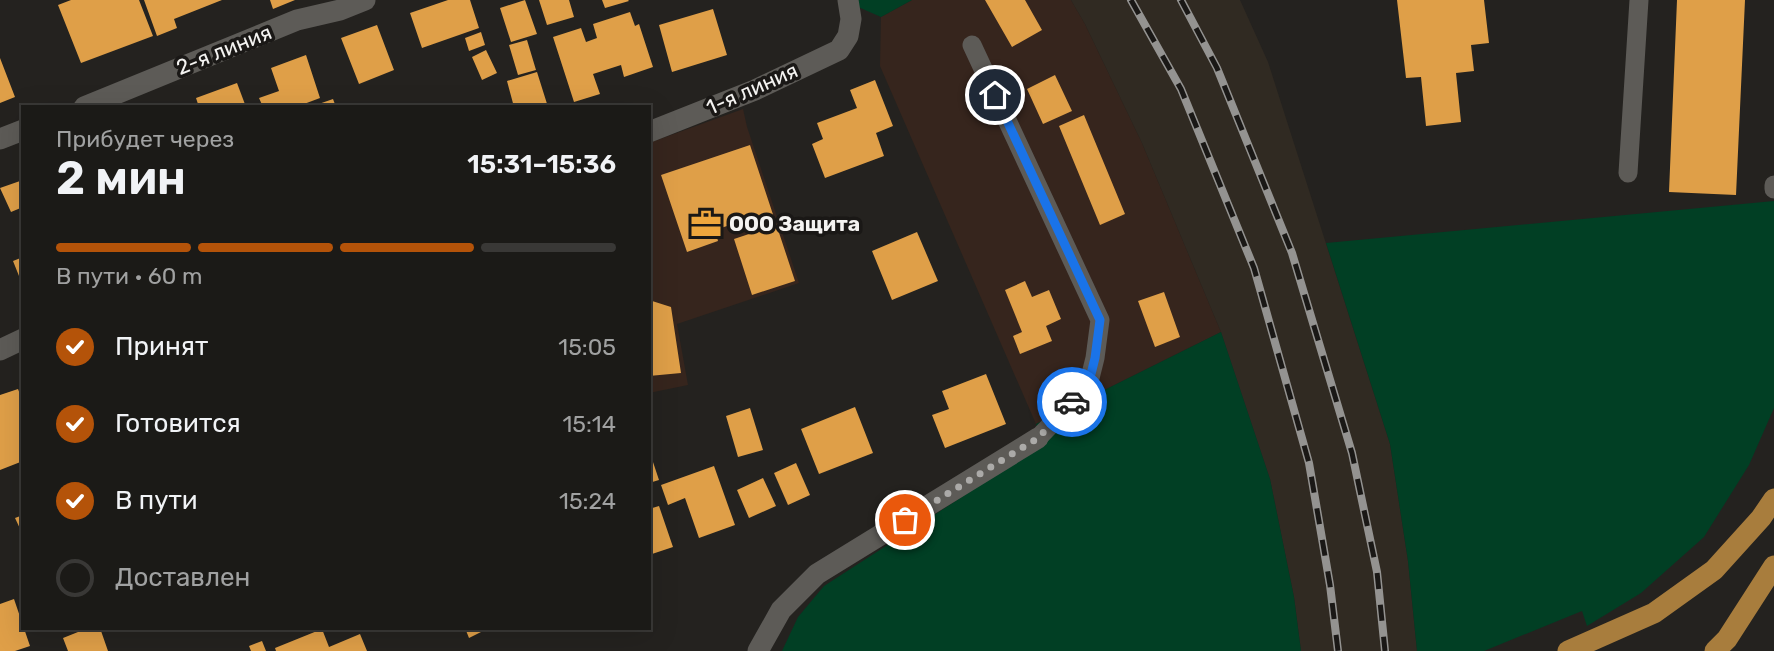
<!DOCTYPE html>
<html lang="ru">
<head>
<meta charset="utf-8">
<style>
  body { margin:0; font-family:Rubik,sans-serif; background:#242320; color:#f1f3f6; height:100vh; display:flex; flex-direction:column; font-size:26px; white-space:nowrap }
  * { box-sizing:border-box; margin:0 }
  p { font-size:23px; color:#a0a1a1 }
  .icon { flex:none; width:38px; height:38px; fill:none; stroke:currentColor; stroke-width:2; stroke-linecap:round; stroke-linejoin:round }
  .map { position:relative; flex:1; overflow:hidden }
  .panel { position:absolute; left:21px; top:105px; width:630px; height:525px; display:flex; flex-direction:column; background:#1b1a17; border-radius:0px; box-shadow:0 7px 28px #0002,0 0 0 2px #393836 }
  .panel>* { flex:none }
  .pin { position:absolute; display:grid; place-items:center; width:60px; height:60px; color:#fff; margin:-30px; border:4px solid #fff; border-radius:50%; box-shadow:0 2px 7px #0007 }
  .courier { position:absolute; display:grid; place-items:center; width:70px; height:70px; margin:-35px; border:5px solid #1a73e8; border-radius:50%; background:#fff; color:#222; box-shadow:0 2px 9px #0007 }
  .head em { font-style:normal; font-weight:600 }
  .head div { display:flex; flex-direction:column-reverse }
  .head { display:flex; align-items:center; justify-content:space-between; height:119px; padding:0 35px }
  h1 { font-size:46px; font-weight:600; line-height:52px }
  .bar { display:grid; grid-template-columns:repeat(4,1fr); gap:10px 7px; align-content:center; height:84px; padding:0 35px }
  .bar i { height:9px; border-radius:5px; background:#393836 }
  .bar .active { background:#b45309 }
  .bar p { grid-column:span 4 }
  ol { padding:0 35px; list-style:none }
  li { display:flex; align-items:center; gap:21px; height:77px }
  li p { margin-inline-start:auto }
  li .icon { padding:7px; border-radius:50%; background:#b45309; color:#fff; stroke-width:4 }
  li:last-child { color:#a0a1a1 }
  li i { width:38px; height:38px; border:4px solid #393836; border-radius:50% }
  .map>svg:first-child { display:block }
</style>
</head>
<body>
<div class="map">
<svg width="1774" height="651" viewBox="0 0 1774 651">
  <rect width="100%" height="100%" fill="#24221f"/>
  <path fill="#36251d" d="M 912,0 L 1071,0 L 1085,24 L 1142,143 L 1221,332 L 1036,424 L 880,66 L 881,17 Z
    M 743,109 L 747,127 L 799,283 L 677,324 L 688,385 L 649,393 L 649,143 Z"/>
  <path fill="#302a22" d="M 1071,0 L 1240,0 L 1268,62 L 1390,444 L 1408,561 L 1417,651 L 1301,651 L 1294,597 L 1270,479 L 1221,332 L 1142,143 L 1085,24 Z"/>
  <path fill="#013f24" d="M 855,0 L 912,0 L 881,17 L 856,6 Z
    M 1774,201 L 1774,408 L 1749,465 L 1704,537 L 1641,593 L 1587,626 L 1582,611 L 1484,651 L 1417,651 L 1408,561 L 1390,444 L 1326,243 Z
    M 1221,332 L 1270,479 L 1294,597 L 1301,651 L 782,651 L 798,617 L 824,586 L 1044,444 L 1036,424 Z"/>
  <path fill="#df9f48" d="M 71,0 L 139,0 L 153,36 L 81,63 L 58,5 Z
    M 144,0 L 222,0 L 174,19 L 177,28 L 157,36 Z
    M 270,0 L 295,0 L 273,9 Z
    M 448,0 L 470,0 L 479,28 L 422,48 L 410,13 Z
    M 525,0 L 537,34 L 511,42 L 500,8 Z
    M 539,0 L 569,0 L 574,17 L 547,25 Z
    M 602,0 L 628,0 L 629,1 L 605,8 Z
    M 985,0 L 1025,0 L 1042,30 L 1012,47 Z
    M 1397,0 L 1484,0 L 1489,43 L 1471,45 L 1474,71 L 1456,73 L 1461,122 L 1426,126 L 1421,77 L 1406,78 Z
    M 1677,0 L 1745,0 L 1736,195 L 1669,192 Z
    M 713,9 L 727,55 L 672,72 L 659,25 Z
    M 630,12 L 635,26 L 639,24 L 653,67 L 624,77 L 621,65 L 593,74 L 600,94 L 574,102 L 553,37 L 581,28 L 586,42 L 597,38 L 593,24 Z
    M 377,25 L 394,70 L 359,84 L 341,38 Z
    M 481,32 L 485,45 L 469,51 L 465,38 Z
    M 527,40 L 536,70 L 518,75 L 509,45 Z
    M 486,50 L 497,73 L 482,80 L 472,57 Z
    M 306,55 L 320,98 L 296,107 L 263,107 L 259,98 L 279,91 L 271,68 Z
    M 0,58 L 15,97 L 0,103 Z
    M 537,72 L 548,107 L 514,107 L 507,81 Z
    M 1055,75 L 1072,111 L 1043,124 L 1027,89 Z
    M 875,80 L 893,126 L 876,133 L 884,156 L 825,178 L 812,144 L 823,139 L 817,123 L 857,108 L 850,90 Z
    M 237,83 L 246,107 L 199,107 L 196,98 Z
    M 333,99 L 336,107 L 313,107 L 313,106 Z
    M 1084,115 L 1125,214 L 1100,225 L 1059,126 Z
    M 750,145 L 795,281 L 752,295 L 734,239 L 758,231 L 754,217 L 715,230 L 718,241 L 687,252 L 661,175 Z
    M 20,181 L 23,188 L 23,207 L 11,212 L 0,188 Z
    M 917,232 L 938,281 L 892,300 L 872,251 Z
    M 23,257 L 23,286 L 13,261 Z
    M 1025,281 L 1032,297 L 1049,290 L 1061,319 L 1046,326 L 1052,341 L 1020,354 L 1013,336 L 1022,332 L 1005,290 Z
    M 1164,292 L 1180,337 L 1155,347 L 1138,301 Z
    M 649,300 L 671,307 L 681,373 L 649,376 Z
    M 986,374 L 1006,424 L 945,448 L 932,415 L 949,409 L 942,391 Z
    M 18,389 L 23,402 L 23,461 L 0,470 L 0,395 Z
    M 855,407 L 873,453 L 819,474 L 801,429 Z
    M 750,408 L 763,450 L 738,457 L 726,416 Z
    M 649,450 L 659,480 L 649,483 Z
    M 796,463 L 810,495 L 788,505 L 774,473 Z
    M 714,466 L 735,525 L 699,538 L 685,498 L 668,505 L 661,485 Z
    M 763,478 L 776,506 L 749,518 L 737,490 Z
    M 659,506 L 673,547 L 649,555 L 649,509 Z
    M 23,515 L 23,535 L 15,518 Z
    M 14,599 L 30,646 L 15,651 L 0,651 L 0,604 Z
    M 88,628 L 100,628 L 108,651 L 68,651 L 63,638 Z
    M 465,628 L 489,628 L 469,638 Z
    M 322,629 L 329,647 L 360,634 L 367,651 L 276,651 L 275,648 Z
    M 262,641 L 266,651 L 251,651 L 249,646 Z"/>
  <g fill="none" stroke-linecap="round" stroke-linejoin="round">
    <path stroke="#5d5b57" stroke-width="19" d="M 972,45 L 1100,320 L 1095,358 L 1088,386 L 1038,438
      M 1628,173 L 1639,0
      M 1774,189 L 1774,185"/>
    <path stroke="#5d5b57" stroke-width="21" d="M 84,107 L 297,20 L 340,10 L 365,0
      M 649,132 L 755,90 L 839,50 L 848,36 L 851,19 L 848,0
      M 0,139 L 23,130
      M 0,350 L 23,339
      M 758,651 L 781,610 L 817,574 L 1038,438"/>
    <path stroke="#a87d3d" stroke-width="21" d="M 1568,651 L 1654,613 L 1714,570 L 1761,518 L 1774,499
      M 1715,651 L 1727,639 L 1774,566"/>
    <g stroke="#949391" stroke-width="8">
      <path id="rail" d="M 1131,0 L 1181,89 L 1254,268 L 1309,463 L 1330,585 L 1338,651
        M 1181,0 L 1217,68 L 1292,253 L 1352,453 L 1377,572 L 1385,651"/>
    </g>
    <use href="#rail" stroke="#1a1816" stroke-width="5" stroke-dasharray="16" stroke-linecap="butt"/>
  </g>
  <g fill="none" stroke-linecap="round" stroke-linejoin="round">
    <path stroke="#abaaa8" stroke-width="7" stroke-dasharray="0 12.6" d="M 905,520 L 1038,438 L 1072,402"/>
    <path stroke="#1a73e8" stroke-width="9" d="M 995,95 L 1100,320 L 1095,358 L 1088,386 L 1072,402"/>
  </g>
  <defs>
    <g id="office-bare" transform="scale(2.415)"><path d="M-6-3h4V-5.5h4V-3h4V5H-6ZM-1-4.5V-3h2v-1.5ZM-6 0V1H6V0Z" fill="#efa73d" stroke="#1a1816" stroke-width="2.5" paint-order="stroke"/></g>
  </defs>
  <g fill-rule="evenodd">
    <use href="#office-bare" x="706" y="224"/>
  </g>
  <g text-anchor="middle" stroke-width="7" stroke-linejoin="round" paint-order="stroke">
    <g font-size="21" fill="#f4f3f1" stroke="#1a1816">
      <text transform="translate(224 50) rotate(-22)" y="7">2-я линия</text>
      <text transform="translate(752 89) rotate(-24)" y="7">1-я линия</text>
    </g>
    <g font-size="21" font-weight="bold" fill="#f4f3f1" stroke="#1a1816" text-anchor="start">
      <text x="729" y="231">ООО Защита</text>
    </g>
  </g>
</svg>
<div class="pin" style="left:905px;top:520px;background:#ea580c"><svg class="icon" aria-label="bag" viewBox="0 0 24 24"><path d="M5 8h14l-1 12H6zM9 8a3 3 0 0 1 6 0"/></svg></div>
<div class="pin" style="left:995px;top:95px;background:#1f2937"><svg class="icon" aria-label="home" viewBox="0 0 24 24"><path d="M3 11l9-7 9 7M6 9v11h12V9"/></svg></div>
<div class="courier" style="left:1072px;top:402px"><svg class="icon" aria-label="car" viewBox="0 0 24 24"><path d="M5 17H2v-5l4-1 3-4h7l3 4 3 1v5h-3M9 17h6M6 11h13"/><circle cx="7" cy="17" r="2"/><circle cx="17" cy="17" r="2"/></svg></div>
<section class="panel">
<div class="head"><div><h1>2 мин</h1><p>Прибудет через</p></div><em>15:31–15:36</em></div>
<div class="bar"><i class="active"></i><i class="active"></i><i class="active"></i><i></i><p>В пути · 60 m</p></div>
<ol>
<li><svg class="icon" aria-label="check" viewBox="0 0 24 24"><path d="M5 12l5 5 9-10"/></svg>Принят<p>15:05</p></li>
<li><svg class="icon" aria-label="check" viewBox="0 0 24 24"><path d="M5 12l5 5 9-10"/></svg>Готовится<p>15:14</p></li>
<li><svg class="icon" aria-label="check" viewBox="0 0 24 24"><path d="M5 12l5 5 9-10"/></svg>В пути<p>15:24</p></li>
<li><i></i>Доставлен</li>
</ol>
</section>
</div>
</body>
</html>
